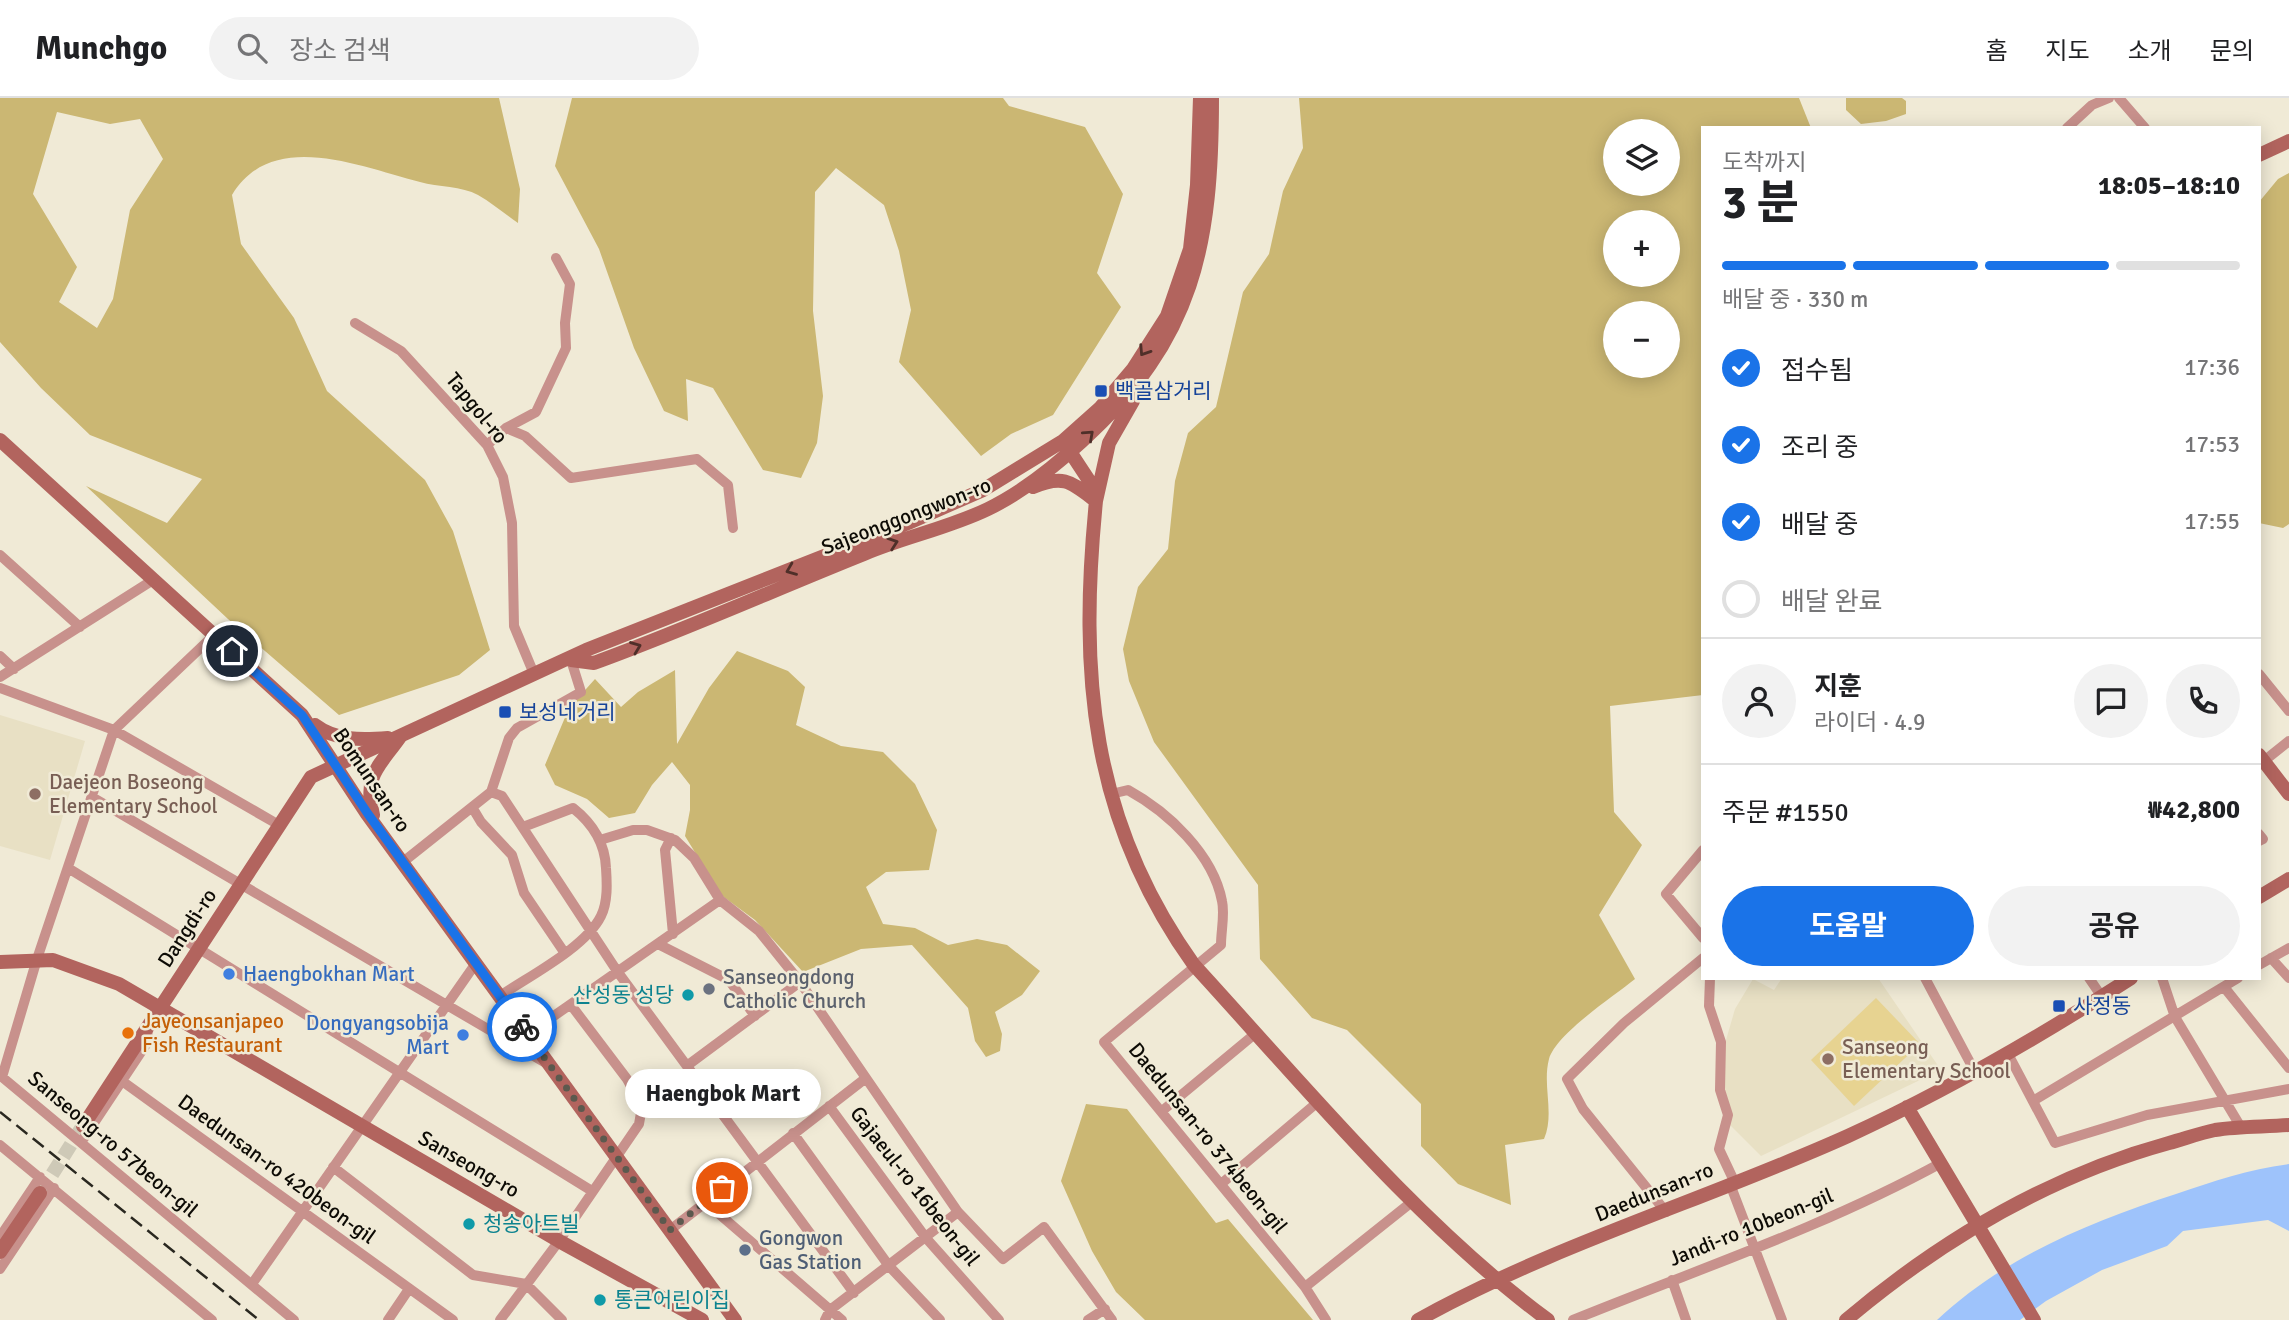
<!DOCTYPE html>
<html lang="ko">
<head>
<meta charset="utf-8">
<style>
  body { margin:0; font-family:Signika,"Noto Sans KR",sans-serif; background:#f2f2f2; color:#202124; height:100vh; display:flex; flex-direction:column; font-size:26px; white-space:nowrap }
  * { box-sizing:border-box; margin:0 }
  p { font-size:23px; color:#757577 }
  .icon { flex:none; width:38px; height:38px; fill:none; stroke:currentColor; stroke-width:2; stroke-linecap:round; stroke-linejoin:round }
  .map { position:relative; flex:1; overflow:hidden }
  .sheet { position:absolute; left:1701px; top:28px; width:560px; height:854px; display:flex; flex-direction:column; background:#fff; border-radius:0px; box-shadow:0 4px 18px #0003 }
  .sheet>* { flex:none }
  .buttons { position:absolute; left:1603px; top:21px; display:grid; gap:14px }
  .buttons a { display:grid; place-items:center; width:77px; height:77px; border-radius:50%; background:#fff; box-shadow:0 4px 18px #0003; font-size:35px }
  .pin { position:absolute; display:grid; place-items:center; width:60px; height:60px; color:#fff; margin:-30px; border:4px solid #fff; border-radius:50%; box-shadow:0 2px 7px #0007 }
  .courier { position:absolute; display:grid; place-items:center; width:70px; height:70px; margin:-35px; border:5px solid #1a73e8; border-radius:50%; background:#fff; color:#222; box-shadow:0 2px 9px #0007 }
  .bubble { position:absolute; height:49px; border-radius:24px; background:#fff; box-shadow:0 4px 18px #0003; font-size:23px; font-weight:700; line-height:49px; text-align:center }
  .head em { font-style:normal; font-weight:700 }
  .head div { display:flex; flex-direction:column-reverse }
  .head { display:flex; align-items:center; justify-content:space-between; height:119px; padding:0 21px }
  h1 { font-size:46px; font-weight:700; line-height:52px }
  .bar { display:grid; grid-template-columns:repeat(4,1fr); gap:10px 7px; align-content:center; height:84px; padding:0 21px }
  .bar i { height:9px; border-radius:5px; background:#e0e0e0 }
  .bar .active { background:#1a73e8 }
  .bar p { grid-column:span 4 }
  .line { display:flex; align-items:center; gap:18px; padding:0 21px; border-top:2px solid #e0e0e0 }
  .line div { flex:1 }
  .round { display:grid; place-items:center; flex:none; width:74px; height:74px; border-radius:37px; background:#f2f2f2 }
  ol { padding:0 21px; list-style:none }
  li { display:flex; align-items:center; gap:21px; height:77px }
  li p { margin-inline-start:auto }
  li .icon { padding:7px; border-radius:50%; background:#1a73e8; color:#fff; stroke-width:4 }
  li:last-child { color:#757577 }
  li i { width:38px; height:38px; border:4px solid #e0e0e0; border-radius:50% }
  .cta { display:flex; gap:14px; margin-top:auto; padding:14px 21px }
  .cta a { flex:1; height:80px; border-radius:42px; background:#1a73e8; color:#fff; font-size:28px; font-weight:700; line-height:80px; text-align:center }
  .cta a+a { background:#f2f2f2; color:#202124 }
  header { display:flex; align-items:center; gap:42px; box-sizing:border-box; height:98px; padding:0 35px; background:#fff; border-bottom:2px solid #e0e0e0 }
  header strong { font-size:33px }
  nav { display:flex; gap:38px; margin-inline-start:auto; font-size:24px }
  .search { width:490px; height:63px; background:#f2f2f2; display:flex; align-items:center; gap:18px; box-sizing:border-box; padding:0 24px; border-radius:38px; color:#757577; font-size:26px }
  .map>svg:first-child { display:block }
</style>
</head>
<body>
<header>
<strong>Munchgo</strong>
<div class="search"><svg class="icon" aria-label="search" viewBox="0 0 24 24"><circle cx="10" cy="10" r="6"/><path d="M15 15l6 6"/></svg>장소 검색</div>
<nav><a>홈</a><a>지도</a><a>소개</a><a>문의</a></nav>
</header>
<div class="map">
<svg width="2289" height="1222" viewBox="0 0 2289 1222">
  <rect width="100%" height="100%" fill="#f0ead6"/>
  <path fill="#e8e0c4" d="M 0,617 L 85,643 L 50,762 L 0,748 Z
    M 1782,880 L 1878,880 L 1941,972 L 1761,1058 L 1730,1027 L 1722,991 L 1724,949 L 1735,911 L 1753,881 L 1774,892 Z"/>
  <path fill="#e7d391" d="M 1876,900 L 1920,946 L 1854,1008 L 1811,962 Z"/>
  <path fill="#cbb773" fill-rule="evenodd" d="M 0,0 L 499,0 L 520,91 L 518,125 C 505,116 492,105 478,97 C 462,88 438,89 420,84 C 361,69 272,30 232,97 L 241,146 L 294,220 L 327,293 L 425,382 L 453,433 L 490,552 L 459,577 L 339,617 L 228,521 L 86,388 L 167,425 L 202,381 L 90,337 L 41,290 L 0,244 ZM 57,14 L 110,26 L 140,21 L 163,61 L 130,112 L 113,201 L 97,230 L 59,204 L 77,169 L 33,96 Z
    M 572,0 L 1003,0 L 1009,8 L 1085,29 L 1123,96 L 1097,175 L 1121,209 L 1053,317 L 1011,336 L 981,358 L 899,264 L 911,212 L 899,153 L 884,107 L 836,70 L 815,94 L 813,213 L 823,298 L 817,345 L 801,380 L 763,372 L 713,290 L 686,281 L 688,323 L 664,313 L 634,250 L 599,151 L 555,68 Z
    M 1299,0 L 1799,0 L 1811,30 L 1703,30 L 1703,597 L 1610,608 L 1614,714 L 1642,747 L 1599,817 L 1635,881 C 1614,898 1556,936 1549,961 C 1542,988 1555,1015 1544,1041 L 1505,1047 L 1511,1107 L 1458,1086 L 1421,1048 L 1421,1006 L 1347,932 L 1312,920 L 1260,861 L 1258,787 L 1154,644 L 1129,583 L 1123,551 L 1138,489 L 1168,451 L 1175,383 L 1188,335 L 1216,309 L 1243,194 L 1269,156 L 1283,93 L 1303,50 ZM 1615,33 L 1668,33 L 1668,86 L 1615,86 ZM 1615,124 L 1668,124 L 1668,177 L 1615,177 ZM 1668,215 L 1668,268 L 1615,268 L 1615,215 Z
    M 1846,0 L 1902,0 L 1906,3 L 1906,16 L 1886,23 L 1861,26 L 1846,12 Z
    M 2289,75 L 2289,426 L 2283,430 L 2259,425 L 2259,104 L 2278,81 Z
    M 737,553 L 788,573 L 805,589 L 796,627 L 841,648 L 883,654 L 915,686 L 937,732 L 929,772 L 886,774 L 866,789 L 883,826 L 915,830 L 948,847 L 977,841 L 1007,847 L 1040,873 L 1022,897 L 995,914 L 1002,936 L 1000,953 L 986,959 L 975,943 L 968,910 L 912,847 L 861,851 L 803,874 L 755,822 L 721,797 L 685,738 L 690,712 L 690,687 L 672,664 L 652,687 L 635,715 L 609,720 L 587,701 L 555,687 L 545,667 L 569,610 L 595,581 L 621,609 L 638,594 L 675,572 L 677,646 L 709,590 Z
    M 1086,1006 L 1127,1011 L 1216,1125 L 1228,1121 L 1313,1222 L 1145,1222 L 1116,1194 L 1092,1153 L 1061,1083 Z"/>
  <path fill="#9ec3fb" d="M 2289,1066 L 2289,1133 L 2268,1122 L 2183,1133 L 2167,1148 L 2102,1172 L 2046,1203 L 2020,1222 L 1937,1222 C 2004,1159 2090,1124 2176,1096 C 2214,1083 2249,1071 2289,1066 Z"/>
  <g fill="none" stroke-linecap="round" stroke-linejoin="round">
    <path stroke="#cec9b7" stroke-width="14" stroke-dasharray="14 7" stroke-linecap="butt" d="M 41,1094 L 82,1029"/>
    <path stroke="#c8918c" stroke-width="10" d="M 2119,0 L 2145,30
      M 2067,30 L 2092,7 L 2109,0
      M 355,225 L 401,253 L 487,347 L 503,379 L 512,425 L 514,528 L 534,576
      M 506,330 L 525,338 L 571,380 L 697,361 L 728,387 L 733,430
      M 487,347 L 506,330 L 536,314 L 566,250 L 565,225 L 570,186 L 556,160
      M 0,457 L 80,529
      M 214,537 L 114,632 L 37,861 L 2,979 L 294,1222
      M 0,558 L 14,571
      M 2259,576 L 2289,613
      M 0,579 L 153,482
      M 0,590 L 114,632 L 279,727
      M 2264,663 L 2289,643
      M 491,694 L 502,698 L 617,873 L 854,1195
      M 1111,696 L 1128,692 C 1168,714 1213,756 1222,803 C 1225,816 1221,833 1221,847 L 1104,944 L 1305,1189 L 1326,1222
      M 92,699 L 544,964
      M 472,709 L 481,724 L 512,757 L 524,795 L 564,854
      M 2259,736 L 2263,741 L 2259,743
      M 671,740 L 665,752 L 673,836
      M 600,742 L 633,732 L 647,732 L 675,742 L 694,760 L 720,802 L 759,833 L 800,884 L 958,1114 L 1003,1161 L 1044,1129 L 1112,1222
      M 1703,752 L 1666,796 L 1703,840
      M 403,764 L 491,694 L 509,640 L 517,630 L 581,594 L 571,562
      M 68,770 L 592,1093
      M 658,846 L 729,882 L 755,918
      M 2271,860 L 2289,880
      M 2259,867 L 2289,850
      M 1710,880 L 1709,908 L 1721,944 L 1720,992 L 1728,1017 L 1719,1051 L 1735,1085
      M 1925,880 L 1974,972
      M 2089,880 L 2102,899
      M 2162,880 L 2175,919 L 2242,1031
      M 2224,889 L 2289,970
      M 500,898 C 529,878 585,850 601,818 C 608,804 607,785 606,770 C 605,745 592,725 573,710 L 523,729
      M 528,936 L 720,802
      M 2007,954 L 2055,1045 L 2147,1017 L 2289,991
      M 688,967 L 800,884
      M 122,983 L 453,1222
      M 2033,1003 L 2238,880
      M 829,1008 L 926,1140 L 999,1222
      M 1162,1013 L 1256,935
      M 793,1035 L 889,1168 L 940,1222
      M 82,1043 L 147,945 L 148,929
      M 0,1047 L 212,1222
      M 333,1069 L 473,1177 L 526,1186 L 562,1222
      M 1221,1086 L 1319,1003
      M 1730,1086 L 1782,1222
      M 704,1103 L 842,1222
      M 1666,1114 L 1583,1011 L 1567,981 L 1624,925 L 1703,860
      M 670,1132 L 866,980
      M 0,1139 L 40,1079
      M 0,1171 L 54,1090
      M 1672,1182 L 1686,1222
      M 252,1186 L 476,865
      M 1305,1189 L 1413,1103
      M 388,1222 L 409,1191
      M 500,1222 L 559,1143 L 639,1026 L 642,1009 L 627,981 L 571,907
      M 825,1222 L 830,1212 L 958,1114
      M 1088,1222 L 1105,1211
      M 1573,1222 C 1696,1172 1824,1129 1941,1065"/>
    <path stroke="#b2645e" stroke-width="14" d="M 2259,57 L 2289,43
      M 0,342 L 302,617 L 367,716 L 735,1222
      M 1063,343 L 1090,384 L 1096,403 C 1079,575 1090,722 1194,867 C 1303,986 1419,1127 1548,1222
      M 1033,389 C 1064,376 1071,384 1096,403 L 1109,345 L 1133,303
      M 571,562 L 594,565 C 685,532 774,492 864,456 C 904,439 949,430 988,411 C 1023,394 1054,369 1082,343 C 1195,241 1212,146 1212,0
      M 315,627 C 336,643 362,642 388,640
      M 2259,657 L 2289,696
      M 373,717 C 364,676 378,670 400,639
      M 2259,799 L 2289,781
      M 0,864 L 53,862 L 119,886 L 559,1143 L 702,1222
      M 1907,1009 L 2034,1222
      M 83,1028 L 311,679 L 586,552 L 908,425 L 983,392 L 1063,343 L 1100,310 L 1133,271 L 1167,218 L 1190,151 L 1197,87 L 1200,0
      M 0,1154 L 40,1095
      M 1418,1222 C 1555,1146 1706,1102 1848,1038 C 1946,993 2041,938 2131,880
      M 1846,1222 C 1941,1142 2049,1078 2169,1045 C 2184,1041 2200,1035 2215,1032 C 2239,1028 2265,1029 2289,1027"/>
    <path stroke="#2a2820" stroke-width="2.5" stroke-dasharray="14 7" stroke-linecap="butt" d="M 0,1014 L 259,1222"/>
  </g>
  <defs><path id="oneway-chevron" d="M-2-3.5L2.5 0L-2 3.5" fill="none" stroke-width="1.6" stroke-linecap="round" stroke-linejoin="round" transform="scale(1.75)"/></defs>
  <g stroke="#4f2f29">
    <use href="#oneway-chevron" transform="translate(1144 253) rotate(123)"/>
    <use href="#oneway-chevron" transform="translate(1089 337) rotate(-42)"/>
    <use href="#oneway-chevron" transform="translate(893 445) rotate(-19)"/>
    <use href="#oneway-chevron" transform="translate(791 472) rotate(158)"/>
    <use href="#oneway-chevron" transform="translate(636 549) rotate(-21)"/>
  </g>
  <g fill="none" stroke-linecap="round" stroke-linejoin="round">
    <path stroke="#5c594e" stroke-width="7" stroke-dasharray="0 12.6" d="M 522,929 L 670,1132 L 722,1090"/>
    <path stroke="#1a73e8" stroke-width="9" d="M 232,553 L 302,617 L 368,716 L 522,929"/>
  </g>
  <g fill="#1a4fb4" stroke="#f0ead6" stroke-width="2.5">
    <rect x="1094" y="286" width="14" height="14" rx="3.5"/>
    <rect x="498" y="607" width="14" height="14" rx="3.5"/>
    <rect x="2052" y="901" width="14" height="14" rx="3.5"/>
  </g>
  <g fill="#8d6e63" stroke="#f0ead6" stroke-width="2.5">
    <circle cx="35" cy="696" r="7"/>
    <circle cx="1828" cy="961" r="7"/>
  </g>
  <g fill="#3f7fe0" stroke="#f0ead6" stroke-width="2.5">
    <circle cx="229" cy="876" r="7"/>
    <circle cx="463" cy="937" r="7"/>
  </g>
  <circle fill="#6b7280" stroke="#f0ead6" stroke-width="2.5" cx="709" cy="891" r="7"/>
  <g fill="#0f9aa8" stroke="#f0ead6" stroke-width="2.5">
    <circle cx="688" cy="897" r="7"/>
    <circle cx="469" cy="1126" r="7"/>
    <circle cx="600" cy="1202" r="7"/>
  </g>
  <circle fill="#e8710a" stroke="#f0ead6" stroke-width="2.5" cx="128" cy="935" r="7"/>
  <circle fill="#5c6f8a" stroke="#f0ead6" stroke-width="2.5" cx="745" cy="1152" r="7"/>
  <g text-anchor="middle" stroke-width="5" stroke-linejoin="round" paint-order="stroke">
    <g font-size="21" fill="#164399" stroke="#f0ead6" text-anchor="start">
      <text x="1115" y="300">백골삼거리</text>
      <text x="519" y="621">보성네거리</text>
      <text x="2073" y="915">사정동</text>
    </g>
    <g font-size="21" fill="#0d0b05" stroke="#f0ead6">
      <text transform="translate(477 310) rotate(51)" y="7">Tapgol-ro</text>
      <text transform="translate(906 418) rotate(-21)" y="7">Sajeonggongwon-ro</text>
      <text transform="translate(372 682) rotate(56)" y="7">Bomunsan-ro</text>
      <text transform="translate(187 830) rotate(-57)" y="7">Dangdi-ro</text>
      <text transform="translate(1208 1040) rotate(51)" y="7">Daedunsan-ro 374beon-gil</text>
      <text transform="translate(113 1046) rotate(40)" y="7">Sanseong-ro 57beon-gil</text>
      <text transform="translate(469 1066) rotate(30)" y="7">Sanseong-ro</text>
      <text transform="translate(277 1071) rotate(36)" y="7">Daedunsan-ro 420beon-gil</text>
      <text transform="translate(915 1088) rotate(52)" y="7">Gajaeul-ro 16beon-gil</text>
      <text transform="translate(1654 1094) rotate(-22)" y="7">Daedunsan-ro</text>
      <text transform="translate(1751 1129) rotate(-22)" y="7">Jandi-ro 10beon-gil</text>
    </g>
    <g font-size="21" fill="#785e54" stroke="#f0ead6" text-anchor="start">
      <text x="49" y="691">Daejeon Boseong<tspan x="49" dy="24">Elementary School</tspan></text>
      <text x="1842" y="956">Sanseong<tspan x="1842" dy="24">Elementary School</tspan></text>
    </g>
    <g font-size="21" fill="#366cbe" stroke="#f0ead6" text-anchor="start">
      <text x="243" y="883">Haengbokhan Mart</text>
      <text x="449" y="932" text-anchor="end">Dongyangsobija<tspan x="449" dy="24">Mart</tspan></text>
    </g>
    <g font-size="21" fill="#5b616d" stroke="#f0ead6" text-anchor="start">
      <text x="723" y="886">Sanseongdong<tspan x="723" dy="24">Catholic Church</tspan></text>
    </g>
    <g font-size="21" fill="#0d838f" stroke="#f0ead6" text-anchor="start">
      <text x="674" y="904" text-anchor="end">산성동 성당</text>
      <text x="483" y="1133">청송아트빌</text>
      <text x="614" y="1209">통큰어린이집</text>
    </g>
    <g font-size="21" fill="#c56008" stroke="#f0ead6" text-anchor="start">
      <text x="142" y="930">Jayeonsanjapeo<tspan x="142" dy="24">Fish Restaurant</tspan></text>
    </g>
    <g font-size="21" fill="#4e5e75" stroke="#f0ead6" text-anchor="start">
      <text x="759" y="1147">Gongwon<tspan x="759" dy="24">Gas Station</tspan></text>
    </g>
  </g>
</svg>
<div class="buttons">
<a><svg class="icon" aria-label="layers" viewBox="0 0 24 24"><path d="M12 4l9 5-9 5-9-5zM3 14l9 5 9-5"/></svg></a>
<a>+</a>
<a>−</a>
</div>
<div class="pin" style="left:722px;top:1090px;background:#ea580c"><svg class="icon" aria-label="bag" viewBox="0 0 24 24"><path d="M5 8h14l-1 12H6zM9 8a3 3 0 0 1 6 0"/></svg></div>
<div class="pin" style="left:232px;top:553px;background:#1f2937"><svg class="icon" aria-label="home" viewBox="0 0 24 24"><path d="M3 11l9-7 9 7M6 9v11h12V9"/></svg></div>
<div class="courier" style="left:522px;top:929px"><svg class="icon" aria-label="bike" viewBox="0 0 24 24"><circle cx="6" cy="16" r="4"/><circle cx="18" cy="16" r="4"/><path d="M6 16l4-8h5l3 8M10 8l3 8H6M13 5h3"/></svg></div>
<div class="bubble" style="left:625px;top:971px;width:196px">Haengbok Mart</div>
<section class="sheet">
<div class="head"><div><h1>3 분</h1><p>도착까지</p></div><em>18:05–18:10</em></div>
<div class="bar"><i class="active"></i><i class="active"></i><i class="active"></i><i></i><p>배달 중 · 330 m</p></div>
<ol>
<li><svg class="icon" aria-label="check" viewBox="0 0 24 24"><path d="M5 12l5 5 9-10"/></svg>접수됨<p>17:36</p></li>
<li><svg class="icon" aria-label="check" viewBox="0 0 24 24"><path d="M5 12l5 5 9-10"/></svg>조리 중<p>17:53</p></li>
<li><svg class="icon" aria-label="check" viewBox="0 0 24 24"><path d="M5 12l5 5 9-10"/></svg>배달 중<p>17:55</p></li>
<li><i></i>배달 완료</li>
</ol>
<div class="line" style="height:126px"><a class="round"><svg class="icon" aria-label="person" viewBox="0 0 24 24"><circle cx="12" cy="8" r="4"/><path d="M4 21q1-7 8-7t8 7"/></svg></a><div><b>지훈</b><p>라이더 · 4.9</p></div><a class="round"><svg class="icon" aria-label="chat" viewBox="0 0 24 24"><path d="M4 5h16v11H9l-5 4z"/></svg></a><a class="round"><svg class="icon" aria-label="phone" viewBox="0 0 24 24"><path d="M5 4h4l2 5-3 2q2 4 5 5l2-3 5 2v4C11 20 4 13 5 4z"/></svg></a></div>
<div class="line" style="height:91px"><div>주문 #1550</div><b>₩42,800</b></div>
<div class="cta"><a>도움말</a><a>공유</a></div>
</section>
</div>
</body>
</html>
